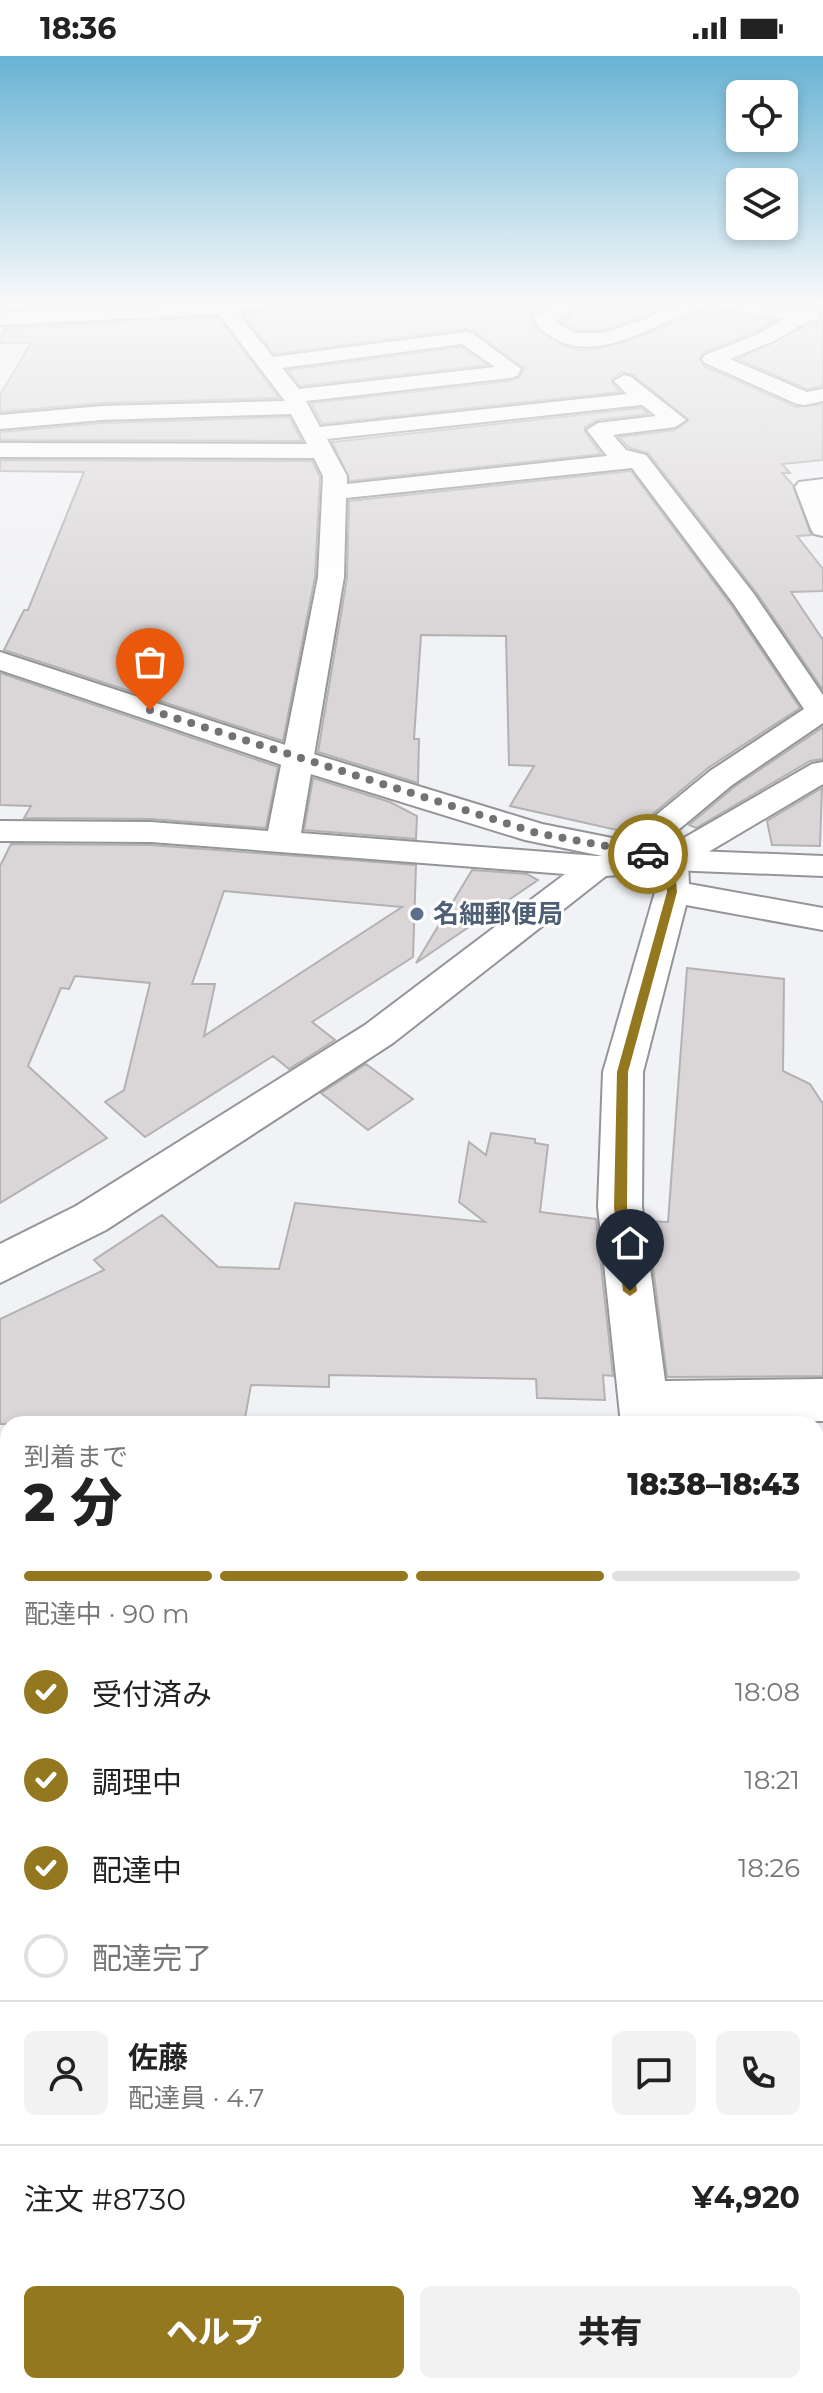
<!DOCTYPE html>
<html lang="ja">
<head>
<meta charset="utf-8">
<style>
  body { margin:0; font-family:Montserrat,"Noto Sans JP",sans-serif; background:#f2f2f2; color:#222; height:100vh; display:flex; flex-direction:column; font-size:30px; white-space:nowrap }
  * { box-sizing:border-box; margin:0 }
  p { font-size:26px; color:#767676 }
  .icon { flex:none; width:44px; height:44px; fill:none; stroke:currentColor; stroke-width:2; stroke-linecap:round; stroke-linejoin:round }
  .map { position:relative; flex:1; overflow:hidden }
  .sheet { position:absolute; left:0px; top:1360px; width:824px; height:978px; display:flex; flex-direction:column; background:#fff; border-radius:24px 24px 0 0; box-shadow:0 4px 12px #0003 }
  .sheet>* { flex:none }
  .buttons { position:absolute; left:726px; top:24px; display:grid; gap:16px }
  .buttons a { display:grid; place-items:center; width:72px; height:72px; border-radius:12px; background:#fff; box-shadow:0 4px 12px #0003; font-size:40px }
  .pin { position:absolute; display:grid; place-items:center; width:68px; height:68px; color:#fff; margin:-82px -34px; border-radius:50% 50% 50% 0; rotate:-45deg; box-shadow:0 0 8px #0007 }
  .pin .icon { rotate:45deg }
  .courier { position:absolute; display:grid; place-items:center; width:80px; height:80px; margin:-40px; border:6px solid #94781f; border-radius:50%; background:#fff; color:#222; box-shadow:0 2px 10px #0007 }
  .summary em { font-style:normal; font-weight:800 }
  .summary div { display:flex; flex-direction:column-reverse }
  .summary { display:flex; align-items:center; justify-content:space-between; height:136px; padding:0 24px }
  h1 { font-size:52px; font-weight:800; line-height:60px }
  .bar { display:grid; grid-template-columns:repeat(4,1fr); gap:12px 8px; align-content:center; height:96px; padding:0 24px }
  .bar i { height:10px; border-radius:6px; background:#e0e0e0 }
  .bar .selected { background:#94781f }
  .bar p { grid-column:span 4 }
  .line { display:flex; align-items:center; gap:20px; padding:0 24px; border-top:2px solid #e0e0e0 }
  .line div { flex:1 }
  .round { display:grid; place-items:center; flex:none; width:84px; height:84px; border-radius:12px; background:#f2f2f2 }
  ol { padding:0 24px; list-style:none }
  li { display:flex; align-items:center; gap:24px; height:88px }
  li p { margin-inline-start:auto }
  li .icon { padding:8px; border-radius:50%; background:#94781f; color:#fff; stroke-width:4 }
  li:last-child { color:#767676 }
  li i { width:44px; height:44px; border:4px solid #e0e0e0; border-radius:50% }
  .button { display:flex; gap:16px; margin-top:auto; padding:16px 24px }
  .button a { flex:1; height:92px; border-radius:12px; background:#94781f; color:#fff; font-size:32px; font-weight:800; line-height:92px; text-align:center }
  .button a+a { background:#f2f2f2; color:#222 }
  .status { display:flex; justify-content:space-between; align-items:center; height:56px; padding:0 40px; background:#fff; direction:ltr }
  .status svg { height:22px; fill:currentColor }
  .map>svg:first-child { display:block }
</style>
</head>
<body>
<div class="status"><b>18:36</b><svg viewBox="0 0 49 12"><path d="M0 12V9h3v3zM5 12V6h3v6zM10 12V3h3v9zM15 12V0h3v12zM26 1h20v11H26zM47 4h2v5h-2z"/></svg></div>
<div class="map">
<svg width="823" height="2337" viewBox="0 0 823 2337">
  <rect width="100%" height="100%" fill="#f1f2f5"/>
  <path fill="#dad6d7" stroke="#b4b1b2" stroke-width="2" fill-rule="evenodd" d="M 17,245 L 153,245 L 14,253 Z
    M 279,245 L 550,245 L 548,251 L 531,260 L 535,272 L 566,291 L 586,294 L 626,286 L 701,256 L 776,264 L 759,274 L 704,296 L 699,303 L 704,310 L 796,351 L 823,348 L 823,404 L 782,408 L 790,417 L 782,417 L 793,429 L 811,479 L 797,480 L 823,513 L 823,535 L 791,536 L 823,584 L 823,634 L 756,536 L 648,397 L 628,391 L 619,381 L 675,374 L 689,364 L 633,319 L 622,316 L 612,322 L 612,327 L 620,336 L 322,368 L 311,347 L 510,325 L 520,321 L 524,312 L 475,276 L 466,273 L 274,298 L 242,258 L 275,252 Z
    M 583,245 L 674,245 L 645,260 L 603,274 L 575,274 L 561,265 L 568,263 L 572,255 Z
    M 218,261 L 279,342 L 102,347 L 0,356 L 0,339 L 31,287 L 0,287 L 5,272 Z
    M 823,262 L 823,330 L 807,333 L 738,303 Z
    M 461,291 L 487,309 L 300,330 L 288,314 Z
    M 641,352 L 648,358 L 598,364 L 585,371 L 585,376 L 601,398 L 350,425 L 332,386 Z
    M 289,361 L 302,385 L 0,384 L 0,376 L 102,367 Z
    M 0,404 L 312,405 L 320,421 L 315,521 L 283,685 L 4,594 L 24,554 L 28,554 L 84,416 L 0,415 Z
    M 631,415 L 731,549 L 800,652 L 708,712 L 643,766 L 639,765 L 630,777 L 510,750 L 534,710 L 509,709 L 506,580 L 421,579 L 414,683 L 419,683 L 418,727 L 318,696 L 347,522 L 349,445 Z
    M 0,617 L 278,711 L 266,772 L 151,763 L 24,762 L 31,750 L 0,749 Z
    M 823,671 L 823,703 L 810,705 L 696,772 L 689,769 L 734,731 Z
    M 313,722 L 390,746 L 417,760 L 416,783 L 304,774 Z
    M 822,732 L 820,790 L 772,789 L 767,765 Z
    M 11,788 L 151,789 L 416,809 L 413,901 L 312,966 L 335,984 L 289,1013 L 273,1000 L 145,1081 L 105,1046 L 124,1034 L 150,927 L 75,920 L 69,933 L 61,932 L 28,1010 L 107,1082 L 0,1147 L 0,810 ZM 224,835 L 402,851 L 204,980 L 215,928 L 192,928 Z
    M 472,814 L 527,818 L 538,824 L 416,907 Z
    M 687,912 L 784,923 L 783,1015 L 810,1028 L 823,1048 L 823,1320 L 667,1321 L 647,1165 L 668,1166 Z
    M 366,1008 L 413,1043 L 368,1074 L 321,1037 Z
    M 491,1077 L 535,1083 L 535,1087 L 548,1089 L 540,1156 L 596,1163 L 613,1320 L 603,1319 L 605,1344 L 537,1342 L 536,1323 L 329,1319 L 329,1331 L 251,1329 L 244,1368 L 0,1368 L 0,1263 L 104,1214 L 94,1204 L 162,1159 L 218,1211 L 279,1213 L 295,1147 L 485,1166 L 459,1146 L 469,1086 L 486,1099 Z"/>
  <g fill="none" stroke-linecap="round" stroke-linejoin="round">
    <g stroke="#949598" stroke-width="4">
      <path id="street" d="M 213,245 L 276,245 L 274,249 L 237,256 L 273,301 L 466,276 L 473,278 L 521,313 L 517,320 L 510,322 L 306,345 L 320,371 L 627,338 L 614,325 L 624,319 L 631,321 L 686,364 L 675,371 L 613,379 L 626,394 L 646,399 L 754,538 L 823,639 L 823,667 L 732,729 L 653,795 L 663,794 L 812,708 L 823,706 L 823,728 L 688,808 L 689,828 L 823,852 L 823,874 L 686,849 L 643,1016 L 642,1151 L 665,1325 L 823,1323 L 823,1365 L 621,1368 L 598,1151 L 603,1016 L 655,836 L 654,816 L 606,820 L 393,987 L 106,1174 L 0,1227 L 0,1188 L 76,1150 L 365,969 L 565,818 L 151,786 L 0,785 L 0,765 L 151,766 L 268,775 L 318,521 L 323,420 L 314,402 L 0,401 L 0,387 L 307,388 L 291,358 L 102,364 L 0,373 L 0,359 L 102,350 L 285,345 L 219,258 L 0,269 L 0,257 ZM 462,288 L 495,311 L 299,333 L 282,312 ZM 642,349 L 656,360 L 598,367 L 587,374 L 607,400 L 347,428 L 347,420 L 327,383 ZM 632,412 L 733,547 L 804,653 L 710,715 L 622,787 L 617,794 L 620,798 L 597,800 L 301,777 L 344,521 L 346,442 Z
        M 554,245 L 580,245 L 569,253 L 567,260 L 554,264 L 574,277 L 603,277 L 646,263 L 681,245 L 739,245 L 818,256 L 821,260 L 818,264 L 808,265 L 774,285 L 730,303 L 807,336 L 823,333 L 823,345 L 805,349 L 797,348 L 705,307 L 702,303 L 705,299 L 760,277 L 785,262 C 767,260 714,249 700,253 C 654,266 597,312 549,279 C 541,274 536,271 534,261 L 550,253 Z
        M 823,423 L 823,480 L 814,478 L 811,473 L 795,431 L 799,426 Z
        M 816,1522 L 823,1522 L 823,1574 L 816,1574 Z
        M 0,1761 L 8,1765 L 8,1841 L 0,1837 Z
        M 816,1764 L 823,1764 L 823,1826 L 816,1826 Z
        M 816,2025 L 823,2025 L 823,2093 L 816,2093 Z
        M 113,2330 L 189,2330 L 192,2337 L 116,2337 Z
        M 730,2330 L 806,2330 L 807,2337 L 731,2337 Z"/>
    </g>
    <g stroke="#949598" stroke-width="4">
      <path id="secondary" d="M 0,596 L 310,697 L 542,768 L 672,794 L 823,800 L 823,820 L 671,814 L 525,784 L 288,711 L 0,614 Z"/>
    </g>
    <use href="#street" fill="#fff" fill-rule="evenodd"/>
    <use href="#secondary" fill="#fff" fill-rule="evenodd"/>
  </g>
  <linearGradient id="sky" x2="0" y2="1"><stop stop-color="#67b3d4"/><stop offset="0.43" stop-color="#f9f9fa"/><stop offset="1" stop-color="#f9f9fa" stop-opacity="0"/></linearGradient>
  <rect width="823" height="573" fill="url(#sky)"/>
  <path fill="#94781f" d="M 648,795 L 674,802 L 677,836 L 628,1016 L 627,1151 L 637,1235 L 630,1240 L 623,1235 L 614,1151 L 617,1016 L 667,836 L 666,806 L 644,800 L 644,796 Z"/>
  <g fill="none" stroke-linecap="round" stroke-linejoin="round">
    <path stroke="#727274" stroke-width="8" stroke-dasharray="0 14.4" d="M 150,654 L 537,777 L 648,798"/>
  </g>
  <circle fill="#5c6f8a" stroke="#fff" stroke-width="3" cx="417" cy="858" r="8"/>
  <g text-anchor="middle" stroke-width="6" stroke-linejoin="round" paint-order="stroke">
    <g font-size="26" font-weight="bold" fill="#4e5e75" stroke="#fff" text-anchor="start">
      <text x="433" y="867">名細郵便局</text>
    </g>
  </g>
</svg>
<div class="buttons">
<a><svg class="icon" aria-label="locate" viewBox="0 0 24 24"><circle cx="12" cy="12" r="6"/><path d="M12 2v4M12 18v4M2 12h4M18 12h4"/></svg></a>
<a><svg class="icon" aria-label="layers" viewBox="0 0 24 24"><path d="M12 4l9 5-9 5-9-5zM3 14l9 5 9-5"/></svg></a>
</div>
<div class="pin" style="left:150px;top:654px;background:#ea580c"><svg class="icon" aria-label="bag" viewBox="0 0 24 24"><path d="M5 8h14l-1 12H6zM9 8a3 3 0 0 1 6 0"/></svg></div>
<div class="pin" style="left:630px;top:1235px;background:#1f2937"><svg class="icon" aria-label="home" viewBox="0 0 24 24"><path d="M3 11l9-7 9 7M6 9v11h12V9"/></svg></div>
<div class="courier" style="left:648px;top:798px"><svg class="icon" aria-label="car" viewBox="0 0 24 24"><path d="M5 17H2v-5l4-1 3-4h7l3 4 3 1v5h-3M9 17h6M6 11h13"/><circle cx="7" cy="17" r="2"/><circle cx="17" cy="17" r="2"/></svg></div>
<section class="sheet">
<div class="summary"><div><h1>2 分</h1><p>到着まで</p></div><em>18:38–18:43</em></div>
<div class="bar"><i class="selected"></i><i class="selected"></i><i class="selected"></i><i></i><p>配達中 · 90 m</p></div>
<ol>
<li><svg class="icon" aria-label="check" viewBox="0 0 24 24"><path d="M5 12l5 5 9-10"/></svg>受付済み<p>18:08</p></li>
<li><svg class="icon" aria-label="check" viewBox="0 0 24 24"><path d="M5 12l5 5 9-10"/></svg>調理中<p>18:21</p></li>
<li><svg class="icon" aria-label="check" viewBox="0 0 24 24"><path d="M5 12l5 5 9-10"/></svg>配達中<p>18:26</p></li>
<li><i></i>配達完了</li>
</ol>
<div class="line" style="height:144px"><a class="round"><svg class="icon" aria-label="person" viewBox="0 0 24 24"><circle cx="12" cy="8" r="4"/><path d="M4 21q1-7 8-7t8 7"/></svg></a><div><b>佐藤</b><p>配達員 · 4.7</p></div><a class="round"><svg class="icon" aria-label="chat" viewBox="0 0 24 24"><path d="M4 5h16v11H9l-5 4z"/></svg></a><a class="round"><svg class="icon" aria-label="phone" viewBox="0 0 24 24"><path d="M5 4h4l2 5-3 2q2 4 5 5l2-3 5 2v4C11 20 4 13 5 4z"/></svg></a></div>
<div class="line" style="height:104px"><div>注文 #8730</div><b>¥4,920</b></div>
<div class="button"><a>ヘルプ</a><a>共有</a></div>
</section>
</div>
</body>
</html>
